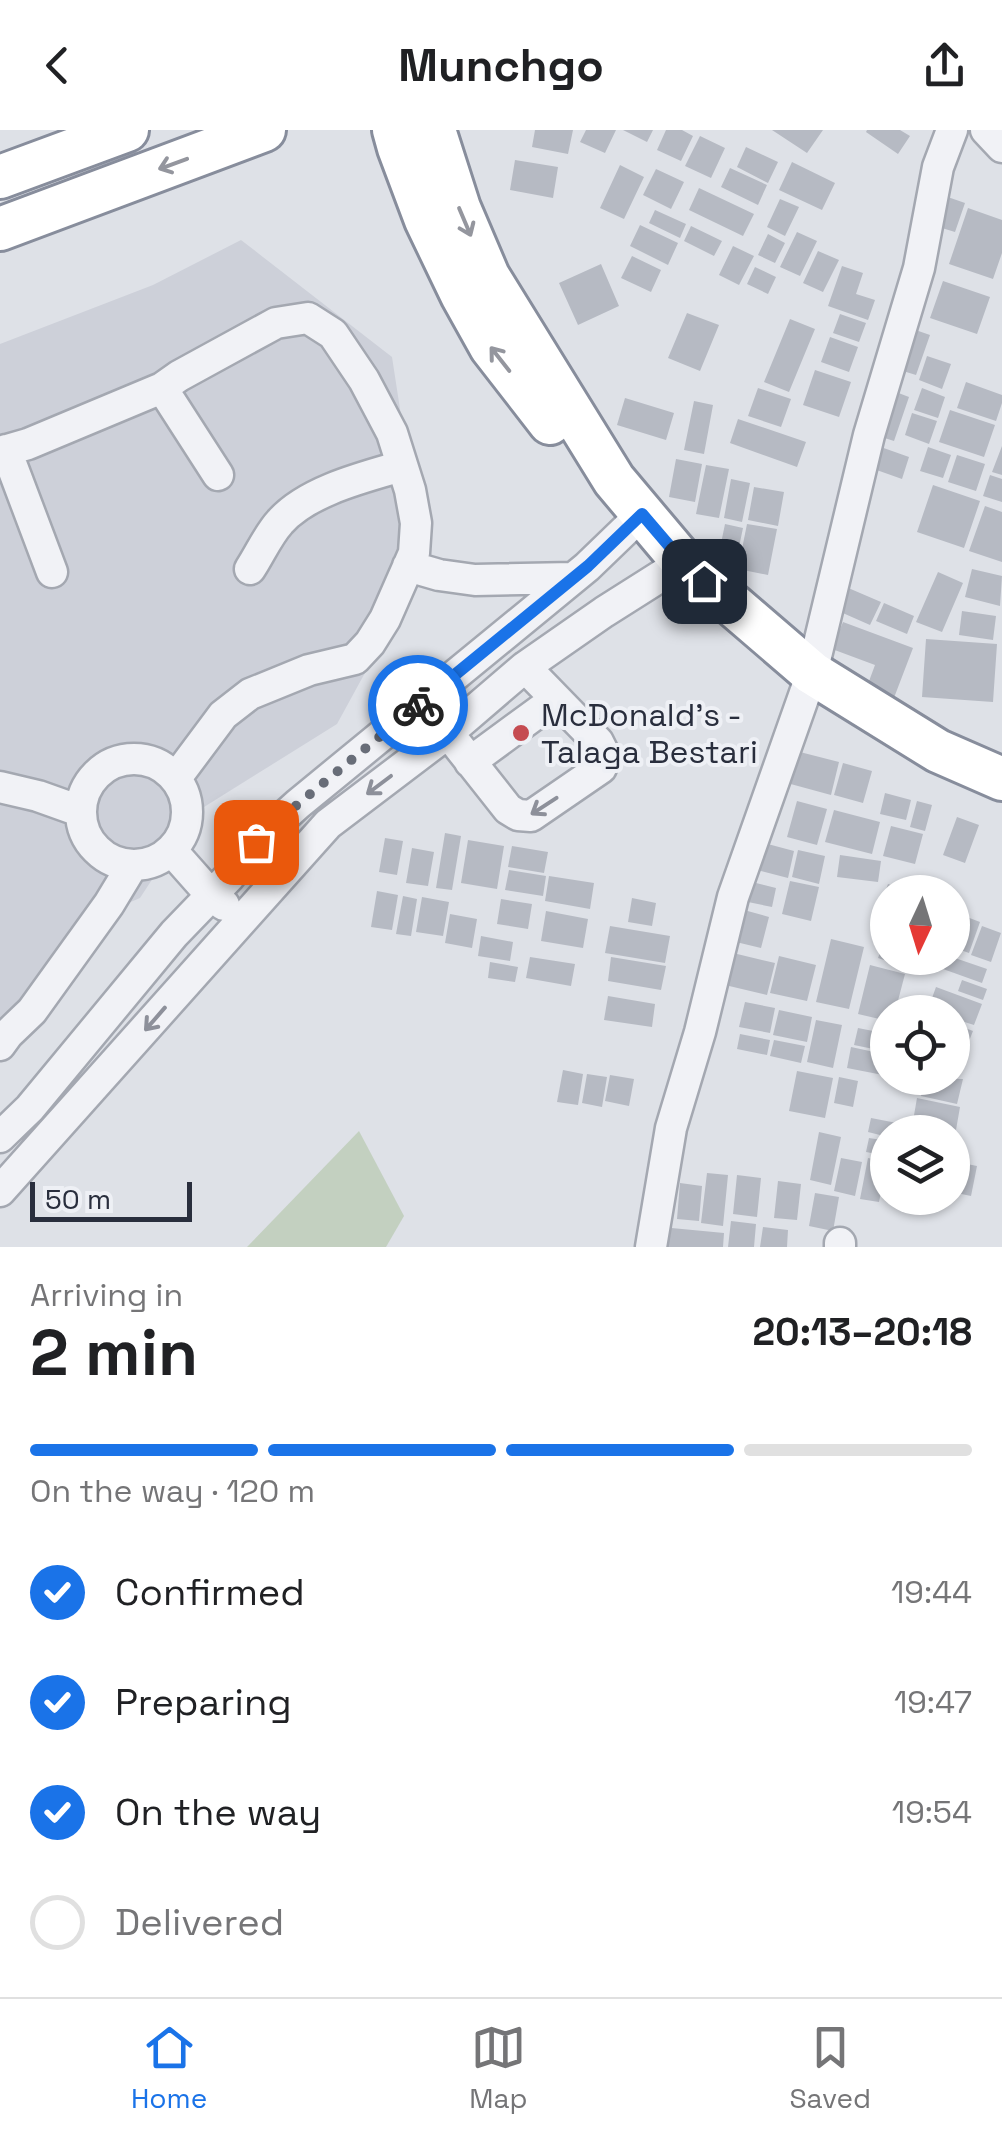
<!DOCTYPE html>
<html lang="en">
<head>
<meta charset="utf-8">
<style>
  body { margin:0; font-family:"Space Grotesk",sans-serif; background:#f2f2f2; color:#202124; height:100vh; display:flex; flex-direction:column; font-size:38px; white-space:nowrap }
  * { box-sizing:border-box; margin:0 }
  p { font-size:32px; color:#757577 }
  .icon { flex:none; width:55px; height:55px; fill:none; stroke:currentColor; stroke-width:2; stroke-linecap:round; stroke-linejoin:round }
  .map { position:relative; height:1117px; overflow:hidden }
  .side { display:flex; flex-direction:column; background:#fff; flex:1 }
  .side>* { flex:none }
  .needle { width:65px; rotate:184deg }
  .buttons { position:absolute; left:870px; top:745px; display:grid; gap:20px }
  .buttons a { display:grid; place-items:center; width:100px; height:100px; border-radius:50%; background:#fff; box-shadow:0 2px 8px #0004; font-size:50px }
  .scale { position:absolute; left:30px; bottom:25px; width:162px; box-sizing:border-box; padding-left:10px; border:5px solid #292e3d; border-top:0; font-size:28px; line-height:35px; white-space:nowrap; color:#292e3d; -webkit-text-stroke:8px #eef0f5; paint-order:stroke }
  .pin { position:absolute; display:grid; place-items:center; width:85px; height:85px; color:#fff; margin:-42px; border-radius:20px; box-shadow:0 5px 15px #0006 }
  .courier { position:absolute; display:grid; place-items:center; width:100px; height:100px; margin:-50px; border:8px solid #1a73e8; border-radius:50%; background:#fff; color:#222; box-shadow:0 2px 12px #0007 }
  .headline em { font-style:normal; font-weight:700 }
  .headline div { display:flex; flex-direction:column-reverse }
  .headline { display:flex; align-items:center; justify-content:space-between; height:170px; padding:0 30px }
  h1 { font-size:65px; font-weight:700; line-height:75px }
  .bar { display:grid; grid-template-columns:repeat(4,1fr); gap:15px 10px; align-content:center; height:120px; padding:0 30px }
  .bar i { height:12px; border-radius:8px; background:#e0e0e0 }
  .bar .selected { background:#1a73e8 }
  .bar p { grid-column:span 4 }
  ol { padding:0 30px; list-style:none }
  li { display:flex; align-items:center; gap:30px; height:110px }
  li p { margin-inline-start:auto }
  li .icon { padding:10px; border-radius:50%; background:#1a73e8; color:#fff; stroke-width:4 }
  li:last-child { color:#757577 }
  li i { width:55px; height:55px; border:5px solid #e0e0e0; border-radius:50% }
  header { display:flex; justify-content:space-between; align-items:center; height:130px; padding:0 30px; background:#fff; font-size:45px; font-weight:700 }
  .tab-bar { display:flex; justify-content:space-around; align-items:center; height:140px; border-top:2px solid #e0e0e0; background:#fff; font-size:28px; color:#757577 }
  .tab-bar a { display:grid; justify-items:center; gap:5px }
  .tab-bar .selected { color:#1a73e8 }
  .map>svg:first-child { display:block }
</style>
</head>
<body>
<header><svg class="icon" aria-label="back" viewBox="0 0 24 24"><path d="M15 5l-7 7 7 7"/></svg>Munchgo<svg class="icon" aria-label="share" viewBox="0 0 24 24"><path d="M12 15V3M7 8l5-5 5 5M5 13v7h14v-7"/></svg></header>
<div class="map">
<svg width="1002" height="1117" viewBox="0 0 1002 1117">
  <rect width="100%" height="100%" fill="#dee1e7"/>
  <path fill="#cdd0d9" d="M 241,110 L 392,227 L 424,435 L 337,594 L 196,682 L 140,768 L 70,798 L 0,926 L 0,214 L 153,155 Z"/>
  <path fill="#c3d0c0" d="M 359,1001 L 404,1086 L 386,1117 L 247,1117 Z"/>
  <path fill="#b6bac3" d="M 535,0 L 573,0 L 568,24 L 532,17 Z
    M 586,0 L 616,0 L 605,23 L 580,12 Z
    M 623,0 L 653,0 L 647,12 Z
    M 666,0 L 682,0 L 693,6 L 681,31 L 657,20 Z
    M 772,0 L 823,0 L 807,23 Z
    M 867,0 L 900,0 L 910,6 L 898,24 L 866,2 Z
    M 700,6 L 725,18 L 711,48 L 685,36 Z
    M 746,17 L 778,32 L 768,53 L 737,37 Z
    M 515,30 L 558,37 L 553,68 L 510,60 Z
    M 792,32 L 835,53 L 822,80 L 779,60 Z
    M 620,35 L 644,47 L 624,89 L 600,78 Z
    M 730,38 L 767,55 L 758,75 L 721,57 Z
    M 656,39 L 684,52 L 671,79 L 643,65 Z
    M 699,58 L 754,84 L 743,106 L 689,80 Z
    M 942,65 L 965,73 L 955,102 L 932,95 Z
    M 780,69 L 799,77 L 785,106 L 767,97 Z
    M 968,78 L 1002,90 L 1002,123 L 993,149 L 949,134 Z
    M 655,80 L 686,94 L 680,108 L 649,93 Z
    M 640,95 L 678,113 L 668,135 L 630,116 Z
    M 691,96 L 722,111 L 714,126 L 684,111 Z
    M 797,102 L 817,111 L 800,146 L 780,137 Z
    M 768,104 L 785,113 L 775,133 L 758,125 Z
    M 733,116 L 754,126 L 739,155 L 719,145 Z
    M 818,121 L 839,130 L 823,162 L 803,153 Z
    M 632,126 L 661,140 L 651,162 L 621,148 Z
    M 601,134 L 619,176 L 578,195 L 559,153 Z
    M 842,136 L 863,143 L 856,164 L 875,170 L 868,190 L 828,176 Z
    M 755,137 L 776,147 L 768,164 L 747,154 Z
    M 943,151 L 990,167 L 977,204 L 930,188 Z
    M 687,183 L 719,195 L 700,241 L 668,228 Z
    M 840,184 L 866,193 L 859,212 L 833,203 Z
    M 790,189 L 815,199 L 789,262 L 764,252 Z
    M 904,196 L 930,205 L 916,245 L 890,237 Z
    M 830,207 L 858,217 L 849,242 L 821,232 Z
    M 927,226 L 951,234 L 942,259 L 919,250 Z
    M 815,240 L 851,252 L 839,287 L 803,275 Z
    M 966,252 L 1002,265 L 1002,273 L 996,291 L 957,278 Z
    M 758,258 L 791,269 L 781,297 L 748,286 Z
    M 922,258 L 945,267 L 938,288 L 914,280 Z
    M 888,259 L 909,267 L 894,311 L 872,304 Z
    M 625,268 L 674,283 L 666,310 L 617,295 Z
    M 694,271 L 713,275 L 704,324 L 684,320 Z
    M 950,280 L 995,295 L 984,327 L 939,312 Z
    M 912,283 L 937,291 L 929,314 L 905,305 Z
    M 738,289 L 806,312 L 797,337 L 730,313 Z
    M 878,316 L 909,327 L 902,349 L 871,338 Z
    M 1002,316 L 1002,345 L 992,342 Z
    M 928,317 L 951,325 L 943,348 L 920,341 Z
    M 957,325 L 985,334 L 976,361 L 948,352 Z
    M 676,329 L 702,334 L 695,372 L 669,367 Z
    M 706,335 L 729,339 L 719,388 L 696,384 Z
    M 990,345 L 1002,349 L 1002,372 L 983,366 Z
    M 731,349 L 750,353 L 742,392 L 724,388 Z
    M 933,355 L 980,371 L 964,418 L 917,402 Z
    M 754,357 L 784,362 L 778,396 L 748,390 Z
    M 985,376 L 1002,382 L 1002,432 L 969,421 Z
    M 725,394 L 743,398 L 736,431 L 718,428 Z
    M 747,394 L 777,399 L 768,445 L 738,439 Z
    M 972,439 L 1002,446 L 1000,476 L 965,467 Z
    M 938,442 L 963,453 L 942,502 L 916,492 Z
    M 846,457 L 881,472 L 870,495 L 836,480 Z
    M 884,473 L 914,486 L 907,504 L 876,491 Z
    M 962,481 L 996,486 L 993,510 L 959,505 Z
    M 843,492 L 913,518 L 892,573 L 865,562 L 875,535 L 832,519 Z
    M 926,509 L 997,514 L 993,572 L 922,567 Z
    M 796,621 L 839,632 L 831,665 L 787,653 Z
    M 843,633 L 872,641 L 863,673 L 834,665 Z
    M 885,663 L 911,670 L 906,690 L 880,684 Z
    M 797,671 L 827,679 L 817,715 L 787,707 Z
    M 917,671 L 932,675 L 925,701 L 910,697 Z
    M 834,680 L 880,692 L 872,724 L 825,712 Z
    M 957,687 L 979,695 L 965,733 L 943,725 Z
    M 891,696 L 923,704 L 915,734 L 883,726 Z
    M 445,703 L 461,706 L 452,760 L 436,758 Z
    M 385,708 L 403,711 L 397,745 L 379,742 Z
    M 468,710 L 504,716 L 497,759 L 461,753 Z
    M 764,713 L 794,721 L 788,748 L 757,740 Z
    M 512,716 L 548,722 L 544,743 L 508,737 Z
    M 412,718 L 434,722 L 428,756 L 406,753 Z
    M 798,720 L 825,726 L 819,754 L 792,747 Z
    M 840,725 L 881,731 L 878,752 L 837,747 Z
    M 509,740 L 546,746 L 543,766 L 505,760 Z
    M 549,746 L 594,753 L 590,779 L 545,771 Z
    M 790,751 L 819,757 L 811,791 L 782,784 Z
    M 752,752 L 776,758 L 772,777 L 748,772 Z
    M 888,754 L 910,762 L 888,762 L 888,792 L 876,788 Z
    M 377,761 L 398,765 L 392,800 L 371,797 Z
    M 403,766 L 417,769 L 411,806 L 396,804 Z
    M 422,767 L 449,772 L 443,806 L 416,802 Z
    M 632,768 L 656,773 L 652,796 L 628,792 Z
    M 501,769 L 532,774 L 528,799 L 497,794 Z
    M 744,780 L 769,787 L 761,818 L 736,812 Z
    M 546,781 L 588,789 L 583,818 L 541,811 Z
    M 450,784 L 477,789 L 472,818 L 445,813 Z
    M 959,784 L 980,792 L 969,823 L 952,817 L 952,802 Z
    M 610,796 L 670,806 L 665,833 L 605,823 Z
    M 982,796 L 1001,803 L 991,832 L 971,825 Z
    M 887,804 L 888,828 L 931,828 L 925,844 L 878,828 Z
    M 481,806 L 513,812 L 510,831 L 478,826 Z
    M 831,809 L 864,817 L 849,879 L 816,872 Z
    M 733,823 L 775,833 L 767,865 L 725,855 Z
    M 779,826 L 816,835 L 807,871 L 770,863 Z
    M 530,827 L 575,834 L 571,856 L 526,848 Z
    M 611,827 L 666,836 L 661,860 L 608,851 Z
    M 952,827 L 987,839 L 982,853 L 943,839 L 947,828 Z
    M 490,832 L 518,837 L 515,852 L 488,848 Z
    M 870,835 L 905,844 L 895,882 L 888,882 L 888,891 L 858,884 Z
    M 962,850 L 987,859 L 983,870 L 958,861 Z
    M 936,857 L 982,874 L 974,895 L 952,888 L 952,882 L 939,882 L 928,879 Z
    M 608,866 L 655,874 L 652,897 L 604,890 Z
    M 745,872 L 775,878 L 770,903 L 739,897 Z
    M 779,880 L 812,887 L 807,912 L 773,905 Z
    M 816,890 L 842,895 L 833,938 L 807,932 Z
    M 952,893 L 973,901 L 967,916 L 952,911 Z
    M 858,898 L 888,904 L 888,922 L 854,915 Z
    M 740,904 L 770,910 L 767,925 L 737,919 Z
    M 774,910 L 805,916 L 801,933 L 770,926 Z
    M 851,917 L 888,925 L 888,946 L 847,938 Z
    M 563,940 L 583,944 L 578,975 L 557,972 Z
    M 797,941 L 833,948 L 825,988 L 789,981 Z
    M 587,944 L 607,947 L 602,977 L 582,973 Z
    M 610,945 L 634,949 L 629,976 L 605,971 Z
    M 839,947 L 858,951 L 853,977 L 834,973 Z
    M 925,948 L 963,949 L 957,974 L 921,966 Z
    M 917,968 L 960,977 L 956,1000 L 913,991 Z
    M 871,988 L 902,994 L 900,1002 L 888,1002 L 888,1007 L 868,1002 Z
    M 915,995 L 944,1001 L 944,1002 L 914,1002 Z
    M 819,1002 L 841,1007 L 831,1055 L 810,1050 Z
    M 869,1008 L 888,1011 L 888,1026 L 866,1022 Z
    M 841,1028 L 862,1032 L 855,1066 L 834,1061 Z
    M 868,1028 L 887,1032 L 879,1072 L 860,1069 Z
    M 952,1031 L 977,1036 L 971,1066 L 952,1062 Z
    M 707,1043 L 728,1045 L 723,1096 L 701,1093 Z
    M 737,1045 L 761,1048 L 757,1087 L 733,1084 Z
    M 778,1051 L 801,1054 L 797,1090 L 774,1088 Z
    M 680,1053 L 702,1056 L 699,1091 L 677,1089 Z
    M 815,1063 L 839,1067 L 833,1101 L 809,1096 Z
    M 731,1091 L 756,1094 L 754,1117 L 728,1117 Z
    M 661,1097 L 724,1103 L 723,1117 L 658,1117 Z
    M 763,1097 L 788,1100 L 787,1117 L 760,1117 Z"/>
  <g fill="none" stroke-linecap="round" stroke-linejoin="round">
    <g stroke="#a4a8b1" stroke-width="35">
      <path id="minor" d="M 986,0 L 1002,17
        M 162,258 L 218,345
        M 6,320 L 52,442
        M 0,322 L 28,314 L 162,258 L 179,246 L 276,193 L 308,188 L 333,204 L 364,250 L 392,303 L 410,360 L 416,393 L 414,423 L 385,489 L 370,513 L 355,529 L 309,540 L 250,564 L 223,585 L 176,648
        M 408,436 L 439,445 L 475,450 L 573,448
        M 250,439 C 260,424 268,405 280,392 C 307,361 364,347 402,336
        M 448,603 L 508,679 L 518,685 L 531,686 L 601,638 L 605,626 L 598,612 L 525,537
        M81 682a53 53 0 1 1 106 0a53 53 0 1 1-106 0Z
        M 470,632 L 556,569
        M 0,657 L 38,666 L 80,681
        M 172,721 L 211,765 L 224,775
        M 0,915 L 8,904 L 32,881 L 109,774 L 132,736
        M 0,1007 L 30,978 L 174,804 L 229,747 L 256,712 L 298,674 L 587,437 L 642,384
        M 0,1061 L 328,694 L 448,603 L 525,537 L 604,482 L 683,432
        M 651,1117 L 671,998 L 700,902 L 733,767 L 812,543 L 869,305 L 919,138 L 938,37 L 952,0
        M 840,1117 L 840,1113"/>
    </g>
    <g stroke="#878d9c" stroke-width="48">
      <path id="highway" d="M 394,0 L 399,18 L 426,90 L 462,165 L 491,217 L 550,293
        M 434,0 L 459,78 L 488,146 L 614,350 L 683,432 L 812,543 L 938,621 L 1002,649
        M 0,47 L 127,0
        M 0,99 L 264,0"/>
    </g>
    <use href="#minor" stroke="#f1f2f6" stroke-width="30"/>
    <use href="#highway" stroke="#fff" stroke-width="42"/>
  </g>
  <defs><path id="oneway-shaft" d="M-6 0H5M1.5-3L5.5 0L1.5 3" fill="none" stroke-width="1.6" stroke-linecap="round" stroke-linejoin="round" transform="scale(2.5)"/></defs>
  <g stroke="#94969e">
    <use href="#oneway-shaft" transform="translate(173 34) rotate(160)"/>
    <use href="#oneway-shaft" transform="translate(465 92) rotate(67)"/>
    <use href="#oneway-shaft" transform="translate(500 229) rotate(-128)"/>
  </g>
  <g stroke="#8d909a">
    <use href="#oneway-shaft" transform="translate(379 655) rotate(143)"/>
    <use href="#oneway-shaft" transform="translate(544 676) rotate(147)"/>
    <use href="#oneway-shaft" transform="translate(155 889) rotate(131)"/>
  </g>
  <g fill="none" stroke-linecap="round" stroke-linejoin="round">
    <path stroke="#686d78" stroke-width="10" stroke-dasharray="0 18" d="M 256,712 L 298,674 L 418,575"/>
    <path stroke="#1a73e8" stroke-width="12" d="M 418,575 L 588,436 L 642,384 L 683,432 L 704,451"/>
  </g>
  <circle fill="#c54b51" stroke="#eef0f5" stroke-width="4" cx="521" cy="603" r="10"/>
  <g text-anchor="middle" stroke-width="8" stroke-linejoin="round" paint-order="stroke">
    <g font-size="32" fill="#292e3d" stroke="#eef0f5" text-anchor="start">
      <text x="541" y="596">McDonald's -<tspan x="541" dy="37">Talaga Bestari</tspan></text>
    </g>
  </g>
</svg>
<div class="buttons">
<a><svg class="needle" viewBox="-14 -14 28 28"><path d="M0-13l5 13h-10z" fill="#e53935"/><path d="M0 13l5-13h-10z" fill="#757577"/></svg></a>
<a><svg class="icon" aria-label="locate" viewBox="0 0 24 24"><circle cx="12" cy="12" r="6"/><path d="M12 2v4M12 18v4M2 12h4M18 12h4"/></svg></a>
<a><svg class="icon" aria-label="layers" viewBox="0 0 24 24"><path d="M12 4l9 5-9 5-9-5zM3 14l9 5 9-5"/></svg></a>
</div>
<div class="scale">50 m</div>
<div class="pin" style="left:256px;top:712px;background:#ea580c"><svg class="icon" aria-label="bag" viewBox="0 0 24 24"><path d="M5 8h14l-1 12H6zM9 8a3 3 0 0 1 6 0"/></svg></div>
<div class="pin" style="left:704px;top:451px;background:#1f2937"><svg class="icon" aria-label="home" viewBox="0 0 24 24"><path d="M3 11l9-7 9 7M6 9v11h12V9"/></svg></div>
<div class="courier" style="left:418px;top:575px"><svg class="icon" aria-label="bike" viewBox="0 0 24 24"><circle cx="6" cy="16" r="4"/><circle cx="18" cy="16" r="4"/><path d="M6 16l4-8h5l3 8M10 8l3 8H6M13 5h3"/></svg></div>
</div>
<section class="side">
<div class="headline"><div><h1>2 min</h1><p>Arriving in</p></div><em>20:13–20:18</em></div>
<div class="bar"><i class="selected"></i><i class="selected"></i><i class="selected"></i><i></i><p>On the way · 120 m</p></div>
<ol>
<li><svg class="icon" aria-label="check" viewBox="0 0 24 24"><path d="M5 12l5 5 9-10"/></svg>Confirmed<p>19:44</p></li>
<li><svg class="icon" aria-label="check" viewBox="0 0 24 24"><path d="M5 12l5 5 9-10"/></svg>Preparing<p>19:47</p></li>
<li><svg class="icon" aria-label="check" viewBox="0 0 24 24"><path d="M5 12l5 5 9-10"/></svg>On the way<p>19:54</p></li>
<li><i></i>Delivered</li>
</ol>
</section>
<nav class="tab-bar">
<a class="selected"><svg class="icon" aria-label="home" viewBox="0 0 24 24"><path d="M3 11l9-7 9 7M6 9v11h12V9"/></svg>Home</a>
<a><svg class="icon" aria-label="map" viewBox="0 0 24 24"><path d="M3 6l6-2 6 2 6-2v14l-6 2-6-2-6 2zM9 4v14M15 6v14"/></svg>Map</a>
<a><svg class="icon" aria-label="saved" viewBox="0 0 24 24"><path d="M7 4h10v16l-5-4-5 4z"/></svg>Saved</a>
</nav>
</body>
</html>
